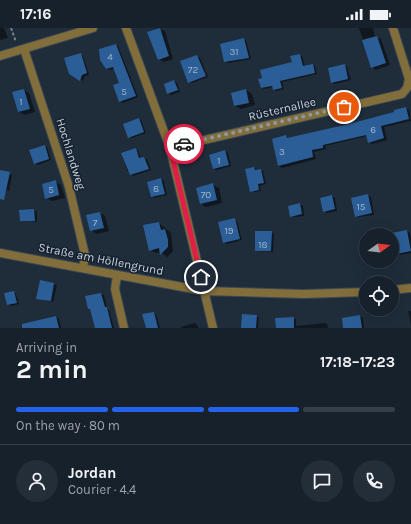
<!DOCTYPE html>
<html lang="en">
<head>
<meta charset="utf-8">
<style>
  body { margin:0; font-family:Karla,sans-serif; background:#242e38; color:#f1f3f6; height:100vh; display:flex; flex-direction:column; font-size:15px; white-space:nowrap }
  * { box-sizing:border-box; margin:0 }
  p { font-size:13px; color:#9ea3a9 }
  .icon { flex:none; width:22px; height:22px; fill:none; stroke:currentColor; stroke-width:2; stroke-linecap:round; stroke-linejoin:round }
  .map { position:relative; height:300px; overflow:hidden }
  .sheet { display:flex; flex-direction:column; background:#17212c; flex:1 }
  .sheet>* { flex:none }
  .needle { width:26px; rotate:75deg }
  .buttons { position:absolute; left:359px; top:200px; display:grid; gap:8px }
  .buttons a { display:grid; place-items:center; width:40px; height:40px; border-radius:50%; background:#17212c; box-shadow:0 4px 16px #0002,0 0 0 1px #363e48; font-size:20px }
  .pin { position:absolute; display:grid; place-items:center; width:34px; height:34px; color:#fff; margin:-17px; border:2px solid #fff; border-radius:50%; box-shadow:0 1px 4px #0007 }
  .courier { position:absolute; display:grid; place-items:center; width:40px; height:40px; margin:-20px; border:3px solid #e11d48; border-radius:50%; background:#fff; color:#222; box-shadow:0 1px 5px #0007 }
  .headline em { font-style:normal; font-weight:700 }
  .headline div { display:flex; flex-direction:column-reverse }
  .headline { display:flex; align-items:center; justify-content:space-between; height:68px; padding:0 16px }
  h1 { font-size:26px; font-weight:700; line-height:30px }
  .bar { display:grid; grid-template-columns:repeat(4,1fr); gap:6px 4px; align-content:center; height:48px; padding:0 16px }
  .bar i { height:5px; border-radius:3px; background:#363e48 }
  .bar .active { background:#2563eb }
  .bar p { grid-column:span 4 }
  .line { display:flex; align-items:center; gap:10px; padding:0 16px; border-top:1px solid #363e48 }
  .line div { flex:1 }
  .round { display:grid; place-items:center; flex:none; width:42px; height:42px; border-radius:21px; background:#242e38 }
  .status { display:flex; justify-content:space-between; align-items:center; height:28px; padding:0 20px; background:#17212c; direction:ltr }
  .status svg { height:11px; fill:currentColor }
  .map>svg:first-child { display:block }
</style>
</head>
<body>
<div class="status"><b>17:16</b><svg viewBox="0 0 49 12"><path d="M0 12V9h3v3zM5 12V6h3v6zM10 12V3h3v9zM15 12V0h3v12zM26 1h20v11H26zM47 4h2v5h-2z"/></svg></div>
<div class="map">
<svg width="411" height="300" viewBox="0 0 411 300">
  <rect width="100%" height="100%" fill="#1f2c3a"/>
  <path fill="#0007" d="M 0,0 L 4,0 L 8,10 L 0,12 Z
    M 359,0 L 373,0 L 375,9 L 381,11 L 390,37 L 376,42 L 372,39 Z
    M 160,1 L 165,3 L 173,31 L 164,34 L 159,31 Z
    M 244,11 L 246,12 L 251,31 L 228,35 L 225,33 Z
    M 116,17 L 118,18 L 138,69 L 123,75 L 120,73 L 120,55 L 115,40 L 110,42 L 107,40 Z
    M 81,27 L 83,28 L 89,47 L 85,48 L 83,53 L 70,45 Z
    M 299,27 L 302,28 L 305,39 L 313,37 L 315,38 L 317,46 L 282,54 L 284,61 L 276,63 L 273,59 L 264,61 L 262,60 L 293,35 Z
    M 197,28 L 200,30 L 208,49 L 192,55 L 189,54 Z
    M 345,37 L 347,39 L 351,52 L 335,56 L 332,55 Z
    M 174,53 L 177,55 L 180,64 L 171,67 L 168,65 Z
    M 24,62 L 29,65 L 35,84 L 25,87 L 19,84 L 13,65 Z
    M 246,62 L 252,66 L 255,77 L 241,81 L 235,78 L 232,66 Z
    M 406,80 L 409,82 L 411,93 L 384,99 L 387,112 L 372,116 L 368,114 L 367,108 L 325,118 L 326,121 L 314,124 L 316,131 L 282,140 L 279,138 L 273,112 L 286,109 L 290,111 L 396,85 Z
    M 139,91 L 141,92 L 146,105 L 132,110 L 129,109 Z
    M 45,118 L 47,119 L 51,132 L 38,137 L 35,135 Z
    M 136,121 L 138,122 L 141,131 L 147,131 L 151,142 L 133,148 L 127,142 L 122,126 Z
    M 225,123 L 228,125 L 231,138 L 217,142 L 214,141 Z
    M 254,140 L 263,143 L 266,156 L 260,158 L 261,163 L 254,164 L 251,163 Z
    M 0,143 L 12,147 L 9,163 L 0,161 Z
    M 161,151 L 164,153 L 167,167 L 154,170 L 152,168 Z
    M 56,154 L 61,157 L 65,170 L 52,173 L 46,170 Z
    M 213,157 L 219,160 L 222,175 L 206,179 L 201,176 Z
    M 368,167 L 371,169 L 374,187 L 358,189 L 356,188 Z
    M 332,168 L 335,170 L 337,183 L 327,185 L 324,183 Z
    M 300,176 L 303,178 L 304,188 L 294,189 L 291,188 Z
    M 34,182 L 37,184 L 37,194 L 21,192 L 20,183 Z
    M 100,185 L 105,188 L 109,203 L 96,206 L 91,202 Z
    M 234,191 L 237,193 L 242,212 L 227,216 L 224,214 Z
    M 159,195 L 171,205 L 173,223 L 167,229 L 161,224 L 156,225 L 150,222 Z
    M 407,203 L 410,205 L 411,210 L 411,225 L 392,228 L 392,207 L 388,207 Z
    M 272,204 L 274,206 L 273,224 L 256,223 Z
    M 41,253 L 57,257 L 53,274 L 38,270 Z
    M 14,264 L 16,266 L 19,276 L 11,278 L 8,276 Z
    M 101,266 L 104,267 L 107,280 L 109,282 L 114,300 L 96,300 L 91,282 L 88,280 Z
    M 408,283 L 411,283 L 411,297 Z
    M 154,285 L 156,286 L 160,300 L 147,300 Z
    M 256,288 L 259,289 L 258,300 L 242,300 Z
    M 360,288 L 363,290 L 364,300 L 344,300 L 343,291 Z
    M 56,289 L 59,291 L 61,300 L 40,300 Z
    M 293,290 L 296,291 L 296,298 L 325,295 L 327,296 L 328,300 L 276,300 L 276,291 Z
    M 195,295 L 199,300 L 181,300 L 181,299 Z"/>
  <path fill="#2b5e97" d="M 160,0 L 169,28 L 158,32 L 147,4 Z
    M 377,8 L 386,35 L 371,40 L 362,12 Z
    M 244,10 L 249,30 L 224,34 L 220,16 Z
    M 116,16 L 136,68 L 119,74 L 113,57 L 119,55 L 113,39 L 106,41 L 100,32 L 99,21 Z
    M 81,25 L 87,45 L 82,47 L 80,53 L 69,46 L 64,30 Z
    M 300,26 L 303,38 L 313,36 L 315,45 L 280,53 L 282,60 L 273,62 L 272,58 L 261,60 L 258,51 L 262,50 L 260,42 L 292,34 L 290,28 Z
    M 197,27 L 206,48 L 188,55 L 180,33 Z
    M 345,36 L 348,51 L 331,55 L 328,40 Z
    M 174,52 L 178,62 L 167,66 L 164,56 Z
    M 24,61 L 30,81 L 18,84 L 12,64 Z
    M 246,61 L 249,75 L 234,78 L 231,65 Z
    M 406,79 L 409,91 L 381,98 L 384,110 L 368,115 L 366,107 L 323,117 L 323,120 L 312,122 L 313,129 L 278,138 L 272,111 L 286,107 L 287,110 L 349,96 L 394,84 L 394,82 Z
    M 139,90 L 144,104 L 128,110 L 123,96 Z
    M 45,117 L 49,131 L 34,136 L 29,122 Z
    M 136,120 L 139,130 L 144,129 L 149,141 L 130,147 L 121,125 Z
    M 225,122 L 229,137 L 213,141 L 209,127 Z
    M 254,139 L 255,142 L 261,141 L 264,155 L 258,156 L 259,162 L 250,164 L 245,141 Z
    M 0,142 L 10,144 L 4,172 L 0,171 Z
    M 161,150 L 165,166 L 151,169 L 147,154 Z
    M 56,152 L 59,167 L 45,171 L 42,156 Z
    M 213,155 L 217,172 L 200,176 L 196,160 Z
    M 368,166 L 372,185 L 355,189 L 351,170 Z
    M 332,167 L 335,181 L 323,184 L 320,170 Z
    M 300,175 L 302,186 L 290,189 L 288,178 Z
    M 34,181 L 35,193 L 20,193 L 19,182 Z
    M 100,184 L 104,200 L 90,203 L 86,187 Z
    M 235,190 L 240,211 L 223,215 L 218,194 Z
    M 159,194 L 161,202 L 165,201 L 168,212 L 168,219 L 160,227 L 159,220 L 149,223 L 143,197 Z
    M 407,202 L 411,223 L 392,227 L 392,205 Z
    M 255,203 L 272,203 L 271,223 L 255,223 Z
    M 40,252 L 54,255 L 51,273 L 36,271 Z
    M 14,263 L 17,275 L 7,277 L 4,265 Z
    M 101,265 L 105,279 L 107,279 L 112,300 L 95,300 L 90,281 L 88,281 L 85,268 Z
    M 154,284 L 158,300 L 146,300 L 142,286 Z
    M 242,286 L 257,287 L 256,300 L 241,300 Z
    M 360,287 L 362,300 L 343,300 L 342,290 Z
    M 56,288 L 59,300 L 22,300 L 22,296 Z
    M 294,289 L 294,300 L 276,300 L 275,290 Z"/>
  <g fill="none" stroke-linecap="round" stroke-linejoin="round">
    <g stroke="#3a4754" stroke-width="10">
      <path id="street" d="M 126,0 L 170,120 L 213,300
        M 24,21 L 69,159 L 85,227 L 83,240
        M 0,28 L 93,0
        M 170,120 L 402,66 L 407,60 L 409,51 L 393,0
        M 0,225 L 204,263 L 303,266 L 366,264
        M 117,247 L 115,261 L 124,300
        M 392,262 L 411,260"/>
    </g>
    <path stroke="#76808c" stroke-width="2" stroke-dasharray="3 2" stroke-linecap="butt" d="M 11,0 L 16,14"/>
    <use href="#street" stroke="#826e3a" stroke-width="8"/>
  </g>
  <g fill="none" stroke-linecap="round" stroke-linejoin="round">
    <path stroke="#8e98a3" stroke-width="4" stroke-dasharray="0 7.2" d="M 184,116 L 344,79"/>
    <path stroke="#e11d48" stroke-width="5" d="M 184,116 L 170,120 L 201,249"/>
  </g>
  <g text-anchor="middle" stroke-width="3" stroke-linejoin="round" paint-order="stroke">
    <g font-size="10" fill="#a2b5cb">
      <text x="234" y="27">31</text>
      <text x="110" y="32">4</text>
      <text x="193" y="45">72</text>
      <text x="124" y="67">5</text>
      <text x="21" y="77">1</text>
      <text x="373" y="105">6</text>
      <text x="282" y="127">3</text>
      <text x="219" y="136">1</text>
      <text x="156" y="164">8</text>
      <text x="51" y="165">5</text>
      <text x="206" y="170">70</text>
      <text x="361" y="182">15</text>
      <text x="95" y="198">7</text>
      <text x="229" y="206">19</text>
      <text x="263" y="220">18</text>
    </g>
    <g font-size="12" fill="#cad2dc" stroke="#162230">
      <text transform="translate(282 81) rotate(-13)" y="4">Rüsternallee</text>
      <text transform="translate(71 126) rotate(73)" y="4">Hochlandweg</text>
      <text transform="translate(101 231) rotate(11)" y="4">Straße am Höllengrund</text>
    </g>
  </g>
</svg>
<div class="buttons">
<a><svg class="needle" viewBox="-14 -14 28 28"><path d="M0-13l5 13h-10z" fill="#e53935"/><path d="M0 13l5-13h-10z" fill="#9ea3a9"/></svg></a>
<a><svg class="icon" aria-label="locate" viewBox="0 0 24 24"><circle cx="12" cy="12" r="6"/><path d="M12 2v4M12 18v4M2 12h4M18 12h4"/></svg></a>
</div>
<div class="pin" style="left:344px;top:79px;background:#ea580c"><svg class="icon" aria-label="bag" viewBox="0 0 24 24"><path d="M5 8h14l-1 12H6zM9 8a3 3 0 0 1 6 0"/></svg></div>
<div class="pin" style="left:201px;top:249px;background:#1f2937"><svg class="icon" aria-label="home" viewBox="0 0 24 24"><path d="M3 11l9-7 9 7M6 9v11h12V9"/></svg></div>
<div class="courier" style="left:184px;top:116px"><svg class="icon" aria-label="car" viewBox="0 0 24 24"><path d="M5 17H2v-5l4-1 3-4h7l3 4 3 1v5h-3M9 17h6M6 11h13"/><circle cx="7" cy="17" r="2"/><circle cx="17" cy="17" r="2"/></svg></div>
</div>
<section class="sheet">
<div class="headline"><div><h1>2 min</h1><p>Arriving in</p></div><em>17:18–17:23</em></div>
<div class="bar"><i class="active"></i><i class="active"></i><i class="active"></i><i></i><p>On the way · 80 m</p></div>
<div class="line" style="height:72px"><a class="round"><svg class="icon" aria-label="person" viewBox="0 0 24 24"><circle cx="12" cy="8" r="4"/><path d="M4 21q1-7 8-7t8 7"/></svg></a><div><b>Jordan</b><p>Courier · 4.4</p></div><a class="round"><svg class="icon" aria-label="chat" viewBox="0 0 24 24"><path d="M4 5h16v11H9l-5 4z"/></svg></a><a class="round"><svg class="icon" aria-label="phone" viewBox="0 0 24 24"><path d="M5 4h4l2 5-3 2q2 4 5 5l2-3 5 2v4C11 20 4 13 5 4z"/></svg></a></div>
</section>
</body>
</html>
